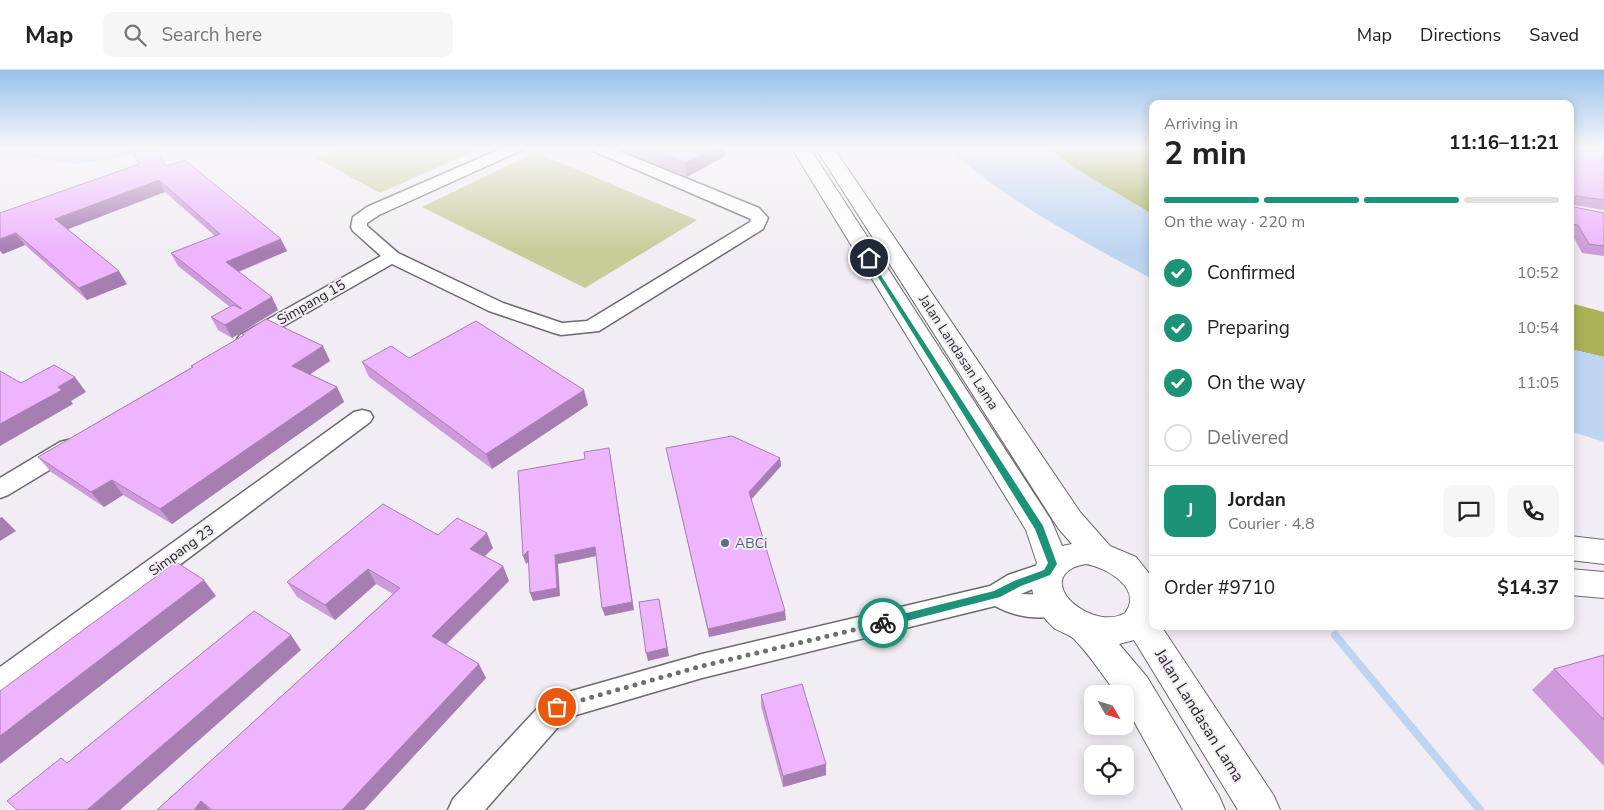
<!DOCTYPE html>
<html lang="en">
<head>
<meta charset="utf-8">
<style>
  body { margin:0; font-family:"Nunito Sans",sans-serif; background:#f6f6f6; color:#222; height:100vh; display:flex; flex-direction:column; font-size:19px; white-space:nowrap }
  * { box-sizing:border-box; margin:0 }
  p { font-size:16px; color:#767676 }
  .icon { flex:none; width:28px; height:28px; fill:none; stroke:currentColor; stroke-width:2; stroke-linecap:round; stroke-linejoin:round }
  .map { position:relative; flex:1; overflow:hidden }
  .side { position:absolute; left:1149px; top:30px; width:425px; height:530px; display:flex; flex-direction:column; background:#fff; border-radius:10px; box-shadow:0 2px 12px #0003 }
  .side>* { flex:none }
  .needle { width:32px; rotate:129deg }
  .tools { position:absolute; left:1084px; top:615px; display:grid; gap:10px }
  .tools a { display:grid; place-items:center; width:50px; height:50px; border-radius:10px; background:#fff; box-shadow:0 2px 12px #0003; font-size:25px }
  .pin { position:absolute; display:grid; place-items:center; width:42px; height:42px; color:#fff; margin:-21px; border:2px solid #fff; border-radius:50%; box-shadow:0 1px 5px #0007 }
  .courier { position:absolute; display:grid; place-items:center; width:50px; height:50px; margin:-25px; border:4px solid #1c9277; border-radius:50%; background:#fff; color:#222; box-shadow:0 1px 6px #0007 }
  .head em { font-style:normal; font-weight:700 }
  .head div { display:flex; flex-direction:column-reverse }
  .head { display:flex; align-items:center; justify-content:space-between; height:85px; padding:0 15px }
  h1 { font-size:32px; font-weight:700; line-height:38px }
  .bar { display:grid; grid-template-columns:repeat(4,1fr); gap:8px 5px; align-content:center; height:60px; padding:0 15px }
  .bar i { height:6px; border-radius:4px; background:#e0e0e0 }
  .bar .active { background:#1c9277 }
  .bar p { grid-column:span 4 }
  .line { display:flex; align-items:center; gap:12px; padding:0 15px; border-top:1px solid #e0e0e0 }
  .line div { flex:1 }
  .round { display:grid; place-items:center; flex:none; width:52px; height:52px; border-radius:10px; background:#f6f6f6 }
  ol { padding:0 15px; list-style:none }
  li { display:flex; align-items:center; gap:15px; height:55px }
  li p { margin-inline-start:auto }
  li .icon { padding:5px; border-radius:50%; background:#1c9277; color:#fff; stroke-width:4 }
  li:last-child { color:#767676 }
  li i { width:28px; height:28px; border:2px solid #e0e0e0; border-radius:50% }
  header { display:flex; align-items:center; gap:30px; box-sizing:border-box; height:70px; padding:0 25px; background:#fff; border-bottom:1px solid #e0e0e0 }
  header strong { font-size:24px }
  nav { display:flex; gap:28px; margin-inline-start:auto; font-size:18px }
  .search { width:350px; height:45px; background:#f6f6f6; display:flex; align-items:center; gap:12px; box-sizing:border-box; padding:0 18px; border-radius:10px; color:#767676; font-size:19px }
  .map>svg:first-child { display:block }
</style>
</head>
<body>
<header>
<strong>Map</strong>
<div class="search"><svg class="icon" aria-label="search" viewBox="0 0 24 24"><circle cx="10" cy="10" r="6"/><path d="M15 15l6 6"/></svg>Search here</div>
<nav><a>Map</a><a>Directions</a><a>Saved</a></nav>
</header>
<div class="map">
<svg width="1604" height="740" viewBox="0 0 1604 740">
  <rect width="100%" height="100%" fill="#f2edf4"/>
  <path fill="#c6cd98" d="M 344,77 L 484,77 L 380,123 L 316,88 Z
    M 535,82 L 697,150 L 585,218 L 422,137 Z"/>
  <path fill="#a9b256" d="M 1047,77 L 1152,77 L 1152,144 L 1074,98 Z
    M 1570,233 L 1604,242 L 1604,287 L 1570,279 Z"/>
  <path fill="#bed5f2" d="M 27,77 L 157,77 L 119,88 L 73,94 L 32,87 Z
    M 947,77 L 1047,77 L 1074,98 L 1152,144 L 1152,209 C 1081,170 1007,132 947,77 Z
    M 1570,279 L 1604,287 L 1604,372 L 1570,361 Z"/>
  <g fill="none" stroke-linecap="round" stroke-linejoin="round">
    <path stroke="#bed5f2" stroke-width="8" d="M 1335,565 L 1480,740"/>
    <g stroke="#6d696f" stroke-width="3">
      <path id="street" d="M 505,77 L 524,77 L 522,80 L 379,145 L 367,153 L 367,156 L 398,183 L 503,233 L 562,253 L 587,251 L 750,152 L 751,149 L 591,80 L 589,77 L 609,77 L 759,138 L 768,148 L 763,159 L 599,261 L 561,265 L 554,263 L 489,241 L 392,194 L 254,273 L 247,275 L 240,273 L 237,269 L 240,265 L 381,186 L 353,161 L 351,157 L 353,147 L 367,137 Z
        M 362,340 L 370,342 L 373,347 L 370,352 L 10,622 L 0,626 L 0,597 L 354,342 Z
        M 68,370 L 76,372 L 79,378 L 76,384 L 8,425 L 0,428 L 0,408 L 60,372 Z
        M 1047,492 L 1056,495 L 1060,502 L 1056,509 L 1021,524 L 1053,525 L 1062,528 L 1066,536 L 1062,544 C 1040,551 1015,547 995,536 L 702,608 L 566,648 L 485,740 L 448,740 L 453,729 L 547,628 L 702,584 L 990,516 L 1008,505 Z"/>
    </g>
    <g stroke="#6d696f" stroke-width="2">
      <path id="secondary" d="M 791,77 L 809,77 L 1051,450 L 1062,476 L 1072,474 L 1058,458 L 815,77 L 833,77 L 1080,442 L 1110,476 L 1136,487 L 1152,507 L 1152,556 L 1161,556 L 1274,726 L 1280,740 L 1238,740 L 1134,570 L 1119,574 L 1147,607 L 1219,726 L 1225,740 L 1183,740 L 1125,635 L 1125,624 L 1117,624 C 1103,606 1090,585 1074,569 C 1069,564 1060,562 1054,558 C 1035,541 1025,515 1037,493 L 1026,460 ZM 1086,494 C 1105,497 1144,518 1125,543 C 1095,561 1040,518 1071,499 C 1075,496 1081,495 1086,494 Z
        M 1570,466 L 1604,470 L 1604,494 L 1570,490 Z
        M 1570,499 L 1604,502 L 1604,528 L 1570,525 Z"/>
    </g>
    <use href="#street" fill="#fff" fill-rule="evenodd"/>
    <use href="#secondary" fill="#fff" fill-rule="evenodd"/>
  </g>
  <path fill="#cd9bda" d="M 614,77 L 724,77 L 725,86 L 687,107 Z
    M 1570,77 L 1604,77 L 1604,140 L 1574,135 L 1574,137 L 1604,143 L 1604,186 L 1582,183 L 1572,164 L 1570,163 Z
    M 166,96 L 287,181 L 239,202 L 278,240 L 232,268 L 218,260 L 211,247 L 230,237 L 178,196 L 171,183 L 215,166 L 165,122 L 68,159 L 127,214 L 87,230 L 25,175 L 3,184 L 0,181 L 0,143 Z
    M 242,264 L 323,276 L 330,291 L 310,304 L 337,317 L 344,332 L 172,454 L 123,425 L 104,437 L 51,402 L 38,387 L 192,297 L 191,296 L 243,266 Z
    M 409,288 L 588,335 L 492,399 L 369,307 L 362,292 Z
    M 666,378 L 780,388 L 781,396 L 751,429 L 786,550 L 709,567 L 668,386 Z
    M 438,465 L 493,478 L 485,486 L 503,496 L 509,511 L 446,575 L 486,608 L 364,740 L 157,740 L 393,524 L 376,514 L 335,550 L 297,527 L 287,512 Z
    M 1604,585 L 1604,696 L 1532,620 L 1554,599 Z
    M 761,625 L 826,694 L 826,705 L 783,717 L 761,636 Z"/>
  <path fill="#a77eb2" d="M 715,77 L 724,77 L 725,86 L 687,107 L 686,93 Z
    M 159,110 L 165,122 L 63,161 L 55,149 Z
    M 16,163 L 25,175 L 3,184 L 0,180 L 0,169 Z
    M 281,169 L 287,181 L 232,204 L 226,192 Z
    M 119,201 L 127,214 L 87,230 L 79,218 Z
    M 272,227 L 278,240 L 232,268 L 225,255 Z
    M 323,276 L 330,291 L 300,311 L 292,296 Z
    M 75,307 L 86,322 L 71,331 L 73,334 L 0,376 L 0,354 L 58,317 Z
    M 337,317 L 344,332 L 172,454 L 160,439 Z
    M 584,320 L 588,335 L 492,399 L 486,384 Z
    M 609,378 L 634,540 L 605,546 L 602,538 Z
    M 780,388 L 781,396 L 750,431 L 749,422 Z
    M 112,410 L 123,425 L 104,437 L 91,422 Z
    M 2,447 L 16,461 L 0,471 L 0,448 Z
    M 487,463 L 493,478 L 477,494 L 470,479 Z
    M 595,477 L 597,486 L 558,494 L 560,526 L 533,531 L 530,523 L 555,485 Z
    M 528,481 L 531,489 L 526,494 L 523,486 Z
    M 503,496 L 509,511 L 439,581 L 432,566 Z
    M 368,499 L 376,514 L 335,550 L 325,535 Z
    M 204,510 L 216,526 L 0,694 L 0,666 Z
    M 659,529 L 669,586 L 648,591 L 646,583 Z
    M 785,541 L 786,550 L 709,567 L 708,559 Z
    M 291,565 L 301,580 L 120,740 L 87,740 Z
    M 479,594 L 486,608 L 364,740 L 342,740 Z
    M 826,694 L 826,705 L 783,717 L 783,706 Z
    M 201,731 L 210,740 L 194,740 Z"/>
  <path fill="#eeb4fe" stroke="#a77eb2" d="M 130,77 L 155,77 L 166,96 L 185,90 L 281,169 L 226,192 L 272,227 L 225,255 L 211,247 L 233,235 L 242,239 L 171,183 L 220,164 L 159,110 L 55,149 L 119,201 L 79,218 L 16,163 L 0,169 L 0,143 L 139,94 Z
    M 646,77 L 715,77 L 686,93 Z
    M 1570,77 L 1604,77 L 1604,130 L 1576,126 L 1574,127 L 1574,137 L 1604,143 L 1604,176 L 1589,174 L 1578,155 L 1570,154 Z
    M 266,249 L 323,276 L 292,296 L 337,317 L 160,439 L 112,410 L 91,422 L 38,387 L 193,297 L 191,296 L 244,265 L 242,264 Z
    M 476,251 L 584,320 L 486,384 L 362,292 L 391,276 L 409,288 Z
    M 54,295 L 75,307 L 58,317 L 62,320 L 0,354 L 0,301 L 21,313 Z
    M 732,366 L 780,388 L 749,422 L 785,541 L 708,559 L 666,378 Z
    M 609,378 L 632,532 L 602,538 L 595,477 L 555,485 L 557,518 L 530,523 L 528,481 L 523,486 L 518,401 L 585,389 L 584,382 Z
    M 383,434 L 438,465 L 457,448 L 487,463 L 470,479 L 503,496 L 432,566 L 479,594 L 342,740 L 212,740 L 201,731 L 194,740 L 157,740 L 400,518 L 368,499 L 325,535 L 287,512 Z
    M 176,492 L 204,510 L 0,666 L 0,621 Z
    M 659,529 L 667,578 L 646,583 L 639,532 Z
    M 254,541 L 291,565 L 87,740 L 17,740 L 7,731 L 61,688 L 67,693 Z
    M 1604,585 L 1604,650 L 1554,599 Z
    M 802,614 L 826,694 L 783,706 L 761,625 Z"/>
  <linearGradient id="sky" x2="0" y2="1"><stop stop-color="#97c1ec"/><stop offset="0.43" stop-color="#f9f7fa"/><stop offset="1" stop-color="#f9f7fa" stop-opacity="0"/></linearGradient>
  <rect width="1604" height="181" fill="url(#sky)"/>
  <path fill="#1c9277" d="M 869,187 L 1043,456 L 1057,494 L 1050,505 L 1021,516 L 1000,527 L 883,557 L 879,556 L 879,550 L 994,521 L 1014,511 L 1044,500 L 1048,493 L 1035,459 L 866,188 Z"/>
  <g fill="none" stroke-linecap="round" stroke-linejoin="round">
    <path stroke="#716e71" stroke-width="5" stroke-dasharray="0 9" d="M 557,637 L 702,596 L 883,553"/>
  </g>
  <circle fill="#5c6f8a" stroke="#f2edf4" stroke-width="2" cx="725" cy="473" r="5"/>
  <g text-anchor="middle" stroke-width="4" stroke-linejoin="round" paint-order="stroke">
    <g font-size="14" fill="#2b292b" stroke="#f2edf4">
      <text transform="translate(311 232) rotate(-30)" y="5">Simpang 15</text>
      <text transform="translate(959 282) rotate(57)" y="5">Jalan Landasan Lama</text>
      <text transform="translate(181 480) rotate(-36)" y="5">Simpang 23</text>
    </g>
    <g font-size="14" fill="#4e5e75" stroke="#f2edf4" text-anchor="start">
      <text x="735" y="478">ABCi</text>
    </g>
    <g font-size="16" fill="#2b292b" stroke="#f2edf4">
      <text transform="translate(1200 645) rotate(58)" y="6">Jalan Landasan Lama</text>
    </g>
  </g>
</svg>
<div class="tools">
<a><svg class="needle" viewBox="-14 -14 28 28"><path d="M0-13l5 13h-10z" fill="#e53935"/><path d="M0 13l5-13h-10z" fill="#767676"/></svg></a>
<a><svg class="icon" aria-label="locate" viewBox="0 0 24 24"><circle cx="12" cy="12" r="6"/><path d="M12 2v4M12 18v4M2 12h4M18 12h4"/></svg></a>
</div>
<div class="pin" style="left:557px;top:637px;background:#ea580c"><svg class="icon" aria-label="bag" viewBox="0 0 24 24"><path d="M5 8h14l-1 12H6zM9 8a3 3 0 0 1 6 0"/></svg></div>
<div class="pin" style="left:869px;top:188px;background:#1f2937"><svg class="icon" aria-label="home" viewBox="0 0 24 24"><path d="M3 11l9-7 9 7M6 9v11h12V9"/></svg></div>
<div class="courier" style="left:883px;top:553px"><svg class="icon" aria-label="bike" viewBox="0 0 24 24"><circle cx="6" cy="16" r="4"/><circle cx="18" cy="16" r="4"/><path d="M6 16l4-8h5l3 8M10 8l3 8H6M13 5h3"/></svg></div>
<section class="side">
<div class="head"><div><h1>2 min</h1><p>Arriving in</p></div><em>11:16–11:21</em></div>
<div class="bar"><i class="active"></i><i class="active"></i><i class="active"></i><i></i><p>On the way · 220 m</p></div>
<ol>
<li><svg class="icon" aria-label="check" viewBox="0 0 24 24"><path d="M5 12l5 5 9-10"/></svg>Confirmed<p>10:52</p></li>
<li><svg class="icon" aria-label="check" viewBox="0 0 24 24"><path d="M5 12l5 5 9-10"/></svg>Preparing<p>10:54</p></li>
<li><svg class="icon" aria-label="check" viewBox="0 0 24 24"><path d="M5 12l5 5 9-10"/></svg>On the way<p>11:05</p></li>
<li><i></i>Delivered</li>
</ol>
<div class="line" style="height:90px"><b class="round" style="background:#1c9277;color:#fff">J</b><div><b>Jordan</b><p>Courier · 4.8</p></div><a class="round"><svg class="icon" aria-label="chat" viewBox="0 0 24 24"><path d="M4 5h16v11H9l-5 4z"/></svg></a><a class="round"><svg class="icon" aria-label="phone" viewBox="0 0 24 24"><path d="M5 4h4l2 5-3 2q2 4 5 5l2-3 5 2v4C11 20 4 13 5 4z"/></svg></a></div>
<div class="line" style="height:65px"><div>Order #9710</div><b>$14.37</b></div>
</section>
</div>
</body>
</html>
